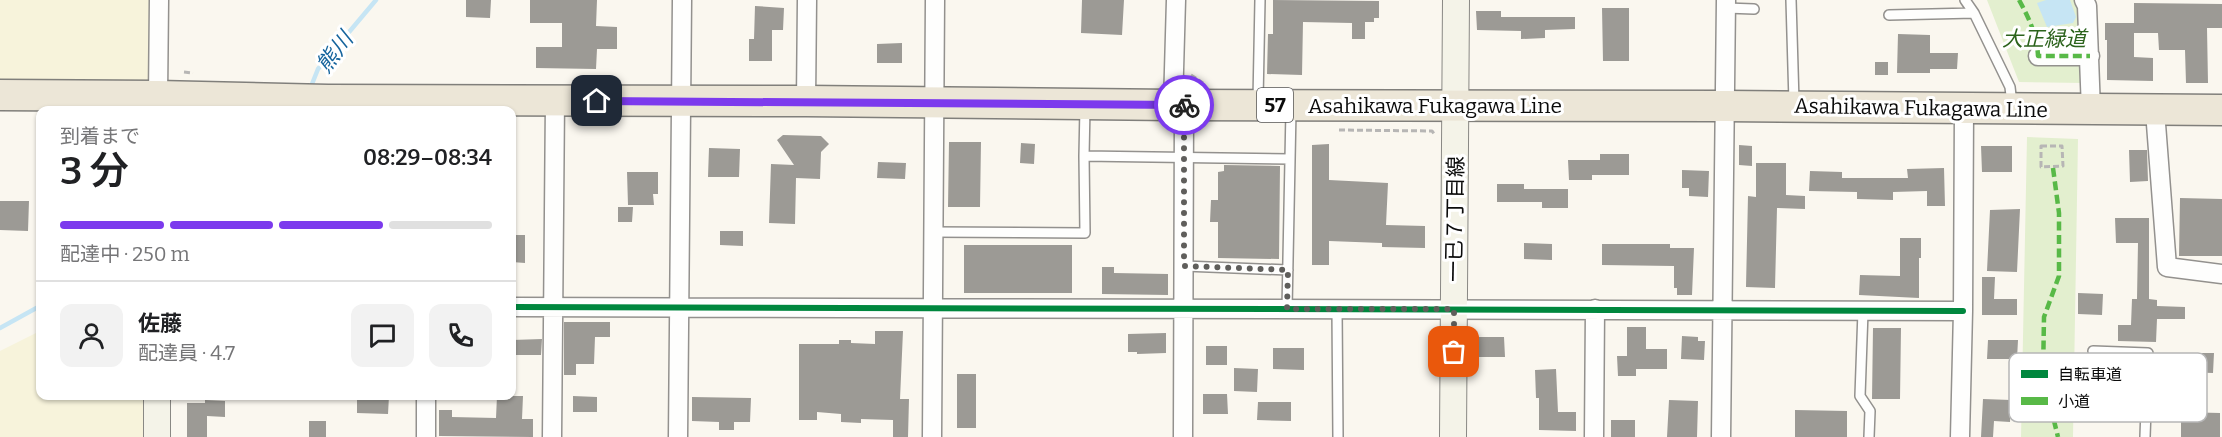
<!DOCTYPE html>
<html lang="ja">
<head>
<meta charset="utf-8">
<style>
  body { margin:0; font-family:Bitter,"Noto Sans JP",serif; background:#f2f2f2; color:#202124; height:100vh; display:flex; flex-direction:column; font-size:22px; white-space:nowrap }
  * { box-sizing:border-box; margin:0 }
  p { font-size:20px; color:#757577 }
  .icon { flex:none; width:33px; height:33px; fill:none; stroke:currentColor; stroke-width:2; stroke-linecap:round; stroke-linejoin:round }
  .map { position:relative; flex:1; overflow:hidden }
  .panel { position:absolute; left:36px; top:106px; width:480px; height:294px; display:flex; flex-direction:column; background:#fff; border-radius:12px; box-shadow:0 2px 4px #0004 }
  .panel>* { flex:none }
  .pin { position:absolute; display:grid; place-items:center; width:51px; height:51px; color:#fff; margin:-26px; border-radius:12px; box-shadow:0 3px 9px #0006 }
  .courier { position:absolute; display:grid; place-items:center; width:60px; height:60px; margin:-30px; border:4px solid #7c3aed; border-radius:50%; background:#fff; color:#222; box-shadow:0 2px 8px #0007 }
  .overview em { font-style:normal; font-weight:600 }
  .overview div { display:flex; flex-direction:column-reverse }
  .overview { display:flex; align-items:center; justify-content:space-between; height:102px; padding:0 24px }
  h1 { font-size:39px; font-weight:600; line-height:45px }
  .bar { display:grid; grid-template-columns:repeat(4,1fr); gap:9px 6px; align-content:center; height:72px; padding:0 24px }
  .bar i { height:8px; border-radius:4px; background:#e0e0e0 }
  .bar .selected { background:#7c3aed }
  .bar p { grid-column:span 4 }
  .line { display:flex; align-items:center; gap:15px; padding:0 24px; border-top:2px solid #e0e0e0 }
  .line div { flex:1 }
  .round { display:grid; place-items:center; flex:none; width:63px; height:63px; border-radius:12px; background:#f2f2f2 }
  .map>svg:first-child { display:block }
</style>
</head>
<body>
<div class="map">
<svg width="2222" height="437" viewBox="0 0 2222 437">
  <rect width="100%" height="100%" fill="#faf7ef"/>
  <path fill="#f7f3db" d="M 0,0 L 159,0 L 158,96 L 0,95 Z
    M 40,331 L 40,396 L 157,396 L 157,437 L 0,437 L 0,351 Z"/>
  <path fill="#e3efcf" d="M 1987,0 L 2080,0 L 2083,83 L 2019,82 Z
    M 2027,137 L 2078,139 L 2073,437 L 2021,437 Z"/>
  <path fill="#c6e5f4" d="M 2046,0 L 2070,0 L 2076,17 L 2073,23 L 2047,27 L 2037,3 Z"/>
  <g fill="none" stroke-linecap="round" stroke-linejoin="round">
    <path stroke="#c6e5f4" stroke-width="4.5" d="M 310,89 L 318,69 L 376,0
      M 0,328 L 40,306"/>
  </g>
  <path fill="#9c9a95" d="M 466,0 L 491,0 L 490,18 L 466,17 Z
    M 530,0 L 597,0 L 596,26 L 617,27 L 617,49 L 597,49 L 596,69 L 536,68 L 536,47 L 562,47 L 562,23 L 530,23 Z
    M 1082,0 L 1124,0 L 1122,35 L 1081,33 Z
    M 1273,0 L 1379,1 L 1379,18 L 1374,18 L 1374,22 L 1365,22 L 1365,39 L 1352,39 L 1352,23 L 1303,22 L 1302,75 L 1267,74 L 1268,34 L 1273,34 Z
    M 2134,3 L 2222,4 L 2222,28 L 2207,28 L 2208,83 L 2186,83 L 2185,50 L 2159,50 L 2158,33 L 2134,33 Z
    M 755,6 L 784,8 L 783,30 L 772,30 L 772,61 L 749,61 L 749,39 L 754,39 Z
    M 1602,8 L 1629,8 L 1629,61 L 1603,61 Z
    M 1476,11 L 1501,11 L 1501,17 L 1575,17 L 1575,29 L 1545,30 L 1545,38 L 1521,39 L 1521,31 L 1477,30 Z
    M 2105,23 L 2134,23 L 2134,57 L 2153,58 L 2153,81 L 2107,80 L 2107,40 L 2105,40 Z
    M 1898,34 L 1930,35 L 1930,53 L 1958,53 L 1957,69 L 1930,69 L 1930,73 L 1897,73 Z
    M 902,43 L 902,63 L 877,63 L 877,44 Z
    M 1875,62 L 1888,62 L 1888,75 L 1875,75 Z
    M 783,135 L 821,136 L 829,144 L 821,152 L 820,179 L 796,178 L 795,224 L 769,223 L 771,164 L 794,165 L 777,140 Z
    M 949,142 L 981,142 L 980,207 L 948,207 Z
    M 1021,143 L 1035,144 L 1034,164 L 1020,163 Z
    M 1329,144 L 1329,180 L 1388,183 L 1386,225 L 1425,226 L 1425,248 L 1382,247 L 1382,243 L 1329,241 L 1329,265 L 1312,265 L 1312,145 Z
    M 1739,145 L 1752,146 L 1752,166 L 1739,165 Z
    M 1981,146 L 2012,146 L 2012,172 L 1982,172 Z
    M 709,148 L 740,149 L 739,177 L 708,177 Z
    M 2129,150 L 2147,150 L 2148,181 L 2130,182 Z
    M 1600,154 L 1629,154 L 1629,175 L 1592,175 L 1592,180 L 1569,180 L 1568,160 L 1600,160 Z
    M 878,162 L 906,163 L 905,179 L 877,178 Z
    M 1756,163 L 1786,163 L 1786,195 L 1805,196 L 1805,209 L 1777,208 L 1775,288 L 1746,287 L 1748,196 L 1756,197 Z
    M 1224,165 L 1280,166 L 1279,259 L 1218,258 L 1218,222 L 1210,222 L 1211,200 L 1218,200 L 1218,172 L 1224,171 Z
    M 1944,168 L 1945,206 L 1927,206 L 1927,191 L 1893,192 L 1893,200 L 1857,199 L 1857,192 L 1809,191 L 1810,171 L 1842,172 L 1842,178 L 1908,178 L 1907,169 Z
    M 1682,170 L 1709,171 L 1708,197 L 1689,196 L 1689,188 L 1682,188 Z
    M 627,172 L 658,172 L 658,194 L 653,194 L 654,205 L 628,205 Z
    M 1497,184 L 1524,184 L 1524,189 L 1568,189 L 1568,208 L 1542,208 L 1542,202 L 1497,202 Z
    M 2180,198 L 2222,199 L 2222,256 L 2179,256 Z
    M 0,201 L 29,201 L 28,231 L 0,230 Z
    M 618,207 L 633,207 L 632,222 L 618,222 Z
    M 2020,209 L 2017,272 L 1987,271 L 1990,210 Z
    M 2115,218 L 2149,218 L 2149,299 L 2157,300 L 2157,306 L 2185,307 L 2185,319 L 2157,319 L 2156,342 L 2118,341 L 2118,325 L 2131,325 L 2132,299 L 2137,299 L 2138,243 L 2116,243 Z
    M 720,231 L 743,231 L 743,246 L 720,245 Z
    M 512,235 L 525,235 L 525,263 L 512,262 Z
    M 1900,238 L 1921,238 L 1921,258 L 1919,258 L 1919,298 L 1859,295 L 1860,275 L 1900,276 Z
    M 1524,243 L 1552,244 L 1552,260 L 1524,259 Z
    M 1602,244 L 1670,244 L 1670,248 L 1694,248 L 1692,295 L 1677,295 L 1677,288 L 1674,288 L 1674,266 L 1602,265 Z
    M 964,245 L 1072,245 L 1072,293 L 964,293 Z
    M 1102,267 L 1114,267 L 1114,273 L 1168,274 L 1168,295 L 1102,294 Z
    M 1982,277 L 1995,277 L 1994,299 L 2017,299 L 2017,315 L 1982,315 Z
    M 2078,293 L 2103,294 L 2102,315 L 2078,314 Z
    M 564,322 L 610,322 L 610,337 L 595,337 L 594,364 L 576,364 L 576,375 L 564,375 Z
    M 1627,327 L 1646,327 L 1646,349 L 1667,349 L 1667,369 L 1636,369 L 1636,376 L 1618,376 L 1617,356 L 1627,356 Z
    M 1873,328 L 1901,328 L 1900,399 L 1872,399 Z
    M 875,331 L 903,331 L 900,399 L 909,399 L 908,437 L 893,437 L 893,420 L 861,419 L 861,423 L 841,422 L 841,414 L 817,412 L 817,420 L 799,420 L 799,344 L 839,344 L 839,340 L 851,340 L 851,343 L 875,344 Z
    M 1166,333 L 1166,353 L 1137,354 L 1137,352 L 1128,352 L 1128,334 Z
    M 1682,336 L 1698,337 L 1698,341 L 1705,341 L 1704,360 L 1681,359 Z
    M 1474,337 L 1504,337 L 1505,357 L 1474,357 Z
    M 542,339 L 541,355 L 512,355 L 512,340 Z
    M 1988,340 L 2018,340 L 2017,359 L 1987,359 Z
    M 1206,346 L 1227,346 L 1227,365 L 1206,365 Z
    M 1273,348 L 1304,348 L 1304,370 L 1273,369 Z
    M 2182,353 L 2214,353 L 2213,373 L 2181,372 Z
    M 1234,368 L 1258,369 L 1257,392 L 1234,391 Z
    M 1556,369 L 1558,412 L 1576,412 L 1576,431 L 1539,430 L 1539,398 L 1536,398 L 1535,370 Z
    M 957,374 L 976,374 L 976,428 L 957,428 Z
    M 1203,394 L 1227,394 L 1228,414 L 1203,414 Z
    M 357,396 L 389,396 L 388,414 L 357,413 Z
    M 497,396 L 523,396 L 522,419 L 533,419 L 533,437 L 439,436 L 439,410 L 452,410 L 452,417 L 496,418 Z
    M 573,396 L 597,397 L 597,412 L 573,412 Z
    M 692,397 L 751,398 L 750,422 L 734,422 L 734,430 L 719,430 L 719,422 L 692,421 Z
    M 1983,399 L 2011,400 L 2010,422 L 1994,421 L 1993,437 L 1981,437 Z
    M 205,400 L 225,401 L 225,417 L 207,416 L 207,437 L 187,437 L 187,403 L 205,403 Z
    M 1669,400 L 1698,401 L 1697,437 L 1667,437 Z
    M 1258,402 L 1291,402 L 1291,421 L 1257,420 Z
    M 1795,410 L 1847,411 L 1847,437 L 1795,437 Z
    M 2181,412 L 2220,413 L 2220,437 L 2181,437 Z
    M 1611,420 L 1635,420 L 1635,437 L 1611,437 Z
    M 309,421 L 326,421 L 326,437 L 309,437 Z"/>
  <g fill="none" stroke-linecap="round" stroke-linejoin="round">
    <g stroke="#93918e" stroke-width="12">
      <path id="lane" d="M 1791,0 L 1794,102
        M 1965,0 L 1974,13
        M 1726,8 L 1754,9
        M 1889,15 L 1974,13 L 2010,87 L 2012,104
        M 1258,100 L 1260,0
        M 1085,107 L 1084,156 L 1290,159
        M 934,232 L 1085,233 L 1084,156
        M 1184,266 L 1288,270
        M 1287,309 L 1291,110
        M 1337,309 L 1338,437
        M 1863,311 L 1860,396 L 1870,411 L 1869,437
        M 2093,351 L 2148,353 L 2145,437"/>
    </g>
    <g stroke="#93918e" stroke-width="21">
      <path id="street" d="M 2084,0 L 2087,6 L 2091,110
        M 2038,56 L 2090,56
        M 158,96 L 159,0
        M 806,101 L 807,0
        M 1173,105 L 1176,0
        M 2155,111 L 2167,267 L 2222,274
        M 512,307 L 1963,311
        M 426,437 L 426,396
        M 552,437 L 555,100
        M 678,437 L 682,0
        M 932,437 L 935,0
        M 1183,437 L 1184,105
        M 1594,437 L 1595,309
        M 1721,437 L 1726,0
        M 1960,437 L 1963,311 L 1964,109"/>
    </g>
    <g stroke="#898884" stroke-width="28">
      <path id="secondary" d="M 157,396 L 157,437
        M 1453,437 L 1456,0"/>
    </g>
    <g stroke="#807f7b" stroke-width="33">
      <path id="primary" d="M 0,95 L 158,96 L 328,100 L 806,101 L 1173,105 L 1725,106 L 2222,110"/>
    </g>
    <path stroke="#b7b6b5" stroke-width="3" stroke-dasharray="6 3" stroke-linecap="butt" d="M 184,72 L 193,73
      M 1191,75 L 1203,83
      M 1339,130 L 1432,131 L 1435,135
      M 2041,146 L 2062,146 L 2063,166 L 2041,167 Z"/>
    <use href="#lane" stroke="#fefefd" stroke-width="9"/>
    <use href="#street" stroke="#fefefd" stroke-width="18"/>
    <use href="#secondary" stroke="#f4f3e8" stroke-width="26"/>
    <use href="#primary" stroke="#ece6d7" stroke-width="30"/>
    <path stroke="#58b947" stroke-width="4.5" stroke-dasharray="9 4.5" stroke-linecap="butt" d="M 2019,0 C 2029,18 2037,35 2038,56 L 2090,56
      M 2053,168 L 2059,213 L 2059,276 L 2044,317 L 2043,376 L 2058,437"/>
    <g stroke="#fff" stroke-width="10">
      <path id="cycleway" d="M 512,307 L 1963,311"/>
    </g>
    <use href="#cycleway" stroke="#00873e" stroke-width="6"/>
  </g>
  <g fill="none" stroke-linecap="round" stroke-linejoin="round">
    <path stroke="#5f5e5b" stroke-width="6" stroke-dasharray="0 10.8" d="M 1184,105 L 1184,266 L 1288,270 L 1287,309 L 1454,309 L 1454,352"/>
    <path stroke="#7c3aed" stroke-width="8" d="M 597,101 L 1184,105"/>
  </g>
  <g text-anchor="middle" stroke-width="6" stroke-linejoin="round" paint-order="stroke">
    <rect fill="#fff" stroke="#545454" stroke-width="1.5" x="1257" y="88" width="36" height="34" rx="4.5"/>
    <g font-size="20" font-weight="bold" fill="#0b0b0b">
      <text x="1275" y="112">57</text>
    </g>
    <g font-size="21" font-style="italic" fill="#2c631c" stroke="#fff">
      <text x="2044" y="46">大正緑道</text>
    </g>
    <g font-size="21" fill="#0b0b0b" stroke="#fff">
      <text x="1435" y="113">Asahikawa Fukagawa Line</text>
      <text transform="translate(1921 108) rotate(1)" y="7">Asahikawa Fukagawa Line</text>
      <text transform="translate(1455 219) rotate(-89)" y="7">一已７丁目線</text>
    </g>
    <g font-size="22" font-style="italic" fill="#15649d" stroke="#fff">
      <text transform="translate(334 52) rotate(-53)" y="8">熊川</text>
    </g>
  </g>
  <rect x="2009" y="353" width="198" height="69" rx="9" fill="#fff" stroke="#b6b6b6" stroke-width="1.5"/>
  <rect x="2021" y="370" width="27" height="8" fill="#00873e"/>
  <rect x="2021" y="397" width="27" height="8" fill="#58b947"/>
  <g font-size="16" fill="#0b0b0b">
    <text x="2058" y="380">自転車道</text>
    <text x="2058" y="407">小道</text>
  </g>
</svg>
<div class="pin" style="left:1454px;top:352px;background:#ea580c"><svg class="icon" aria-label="bag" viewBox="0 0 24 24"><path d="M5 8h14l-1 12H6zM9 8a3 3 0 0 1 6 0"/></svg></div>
<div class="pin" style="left:597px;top:101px;background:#1f2937"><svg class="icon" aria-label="home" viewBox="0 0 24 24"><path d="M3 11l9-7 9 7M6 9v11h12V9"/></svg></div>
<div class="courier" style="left:1184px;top:105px"><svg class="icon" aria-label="bike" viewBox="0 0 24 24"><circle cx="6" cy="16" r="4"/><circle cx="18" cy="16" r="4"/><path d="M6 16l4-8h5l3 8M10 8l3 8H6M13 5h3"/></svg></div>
<section class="panel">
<div class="overview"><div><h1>3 分</h1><p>到着まで</p></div><em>08:29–08:34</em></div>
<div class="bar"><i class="selected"></i><i class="selected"></i><i class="selected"></i><i></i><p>配達中 · 250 m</p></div>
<div class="line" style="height:108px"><a class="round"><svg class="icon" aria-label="person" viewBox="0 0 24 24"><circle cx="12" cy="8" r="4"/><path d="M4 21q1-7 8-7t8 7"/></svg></a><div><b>佐藤</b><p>配達員 · 4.7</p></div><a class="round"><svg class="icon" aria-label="chat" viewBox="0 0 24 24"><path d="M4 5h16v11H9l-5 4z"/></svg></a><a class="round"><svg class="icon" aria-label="phone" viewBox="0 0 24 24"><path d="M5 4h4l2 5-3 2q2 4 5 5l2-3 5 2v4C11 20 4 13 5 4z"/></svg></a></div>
</section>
</div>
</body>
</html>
